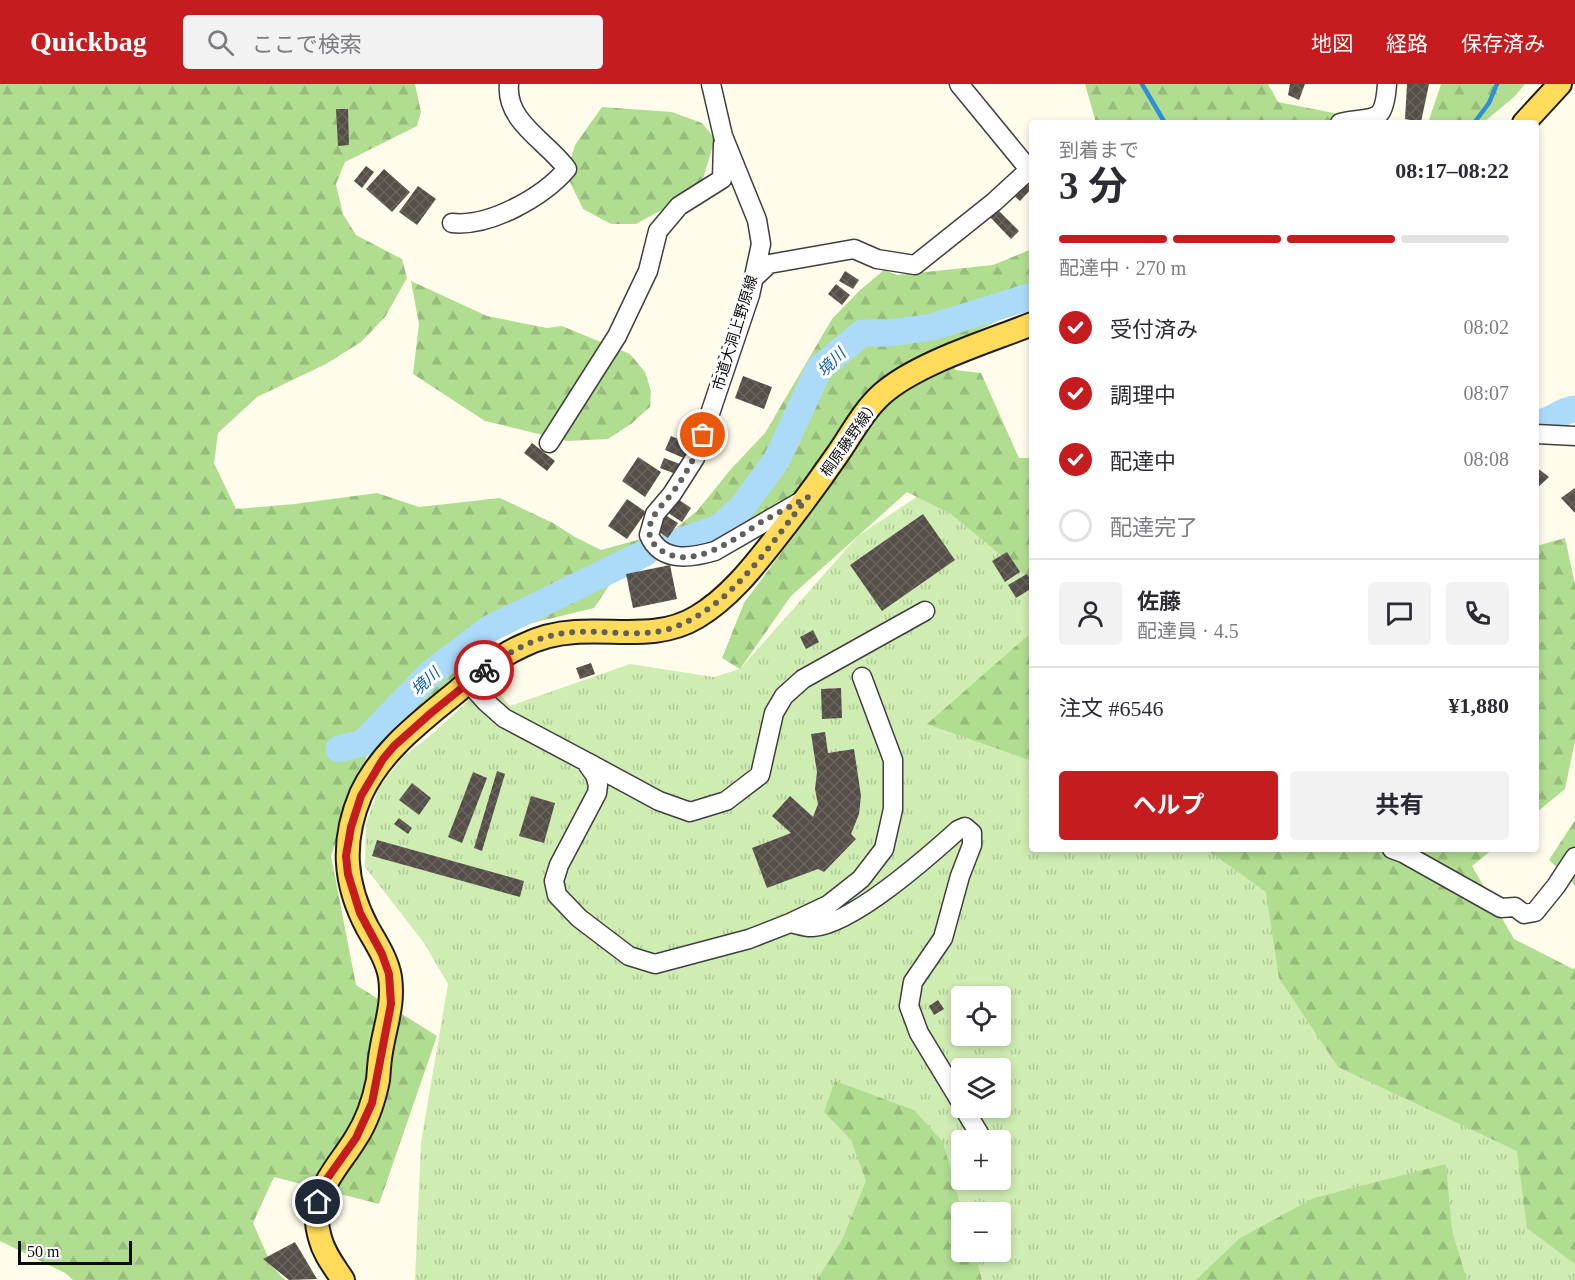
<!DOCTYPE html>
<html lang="ja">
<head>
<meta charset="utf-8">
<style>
  body { margin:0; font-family:"Times New Roman","Noto Sans JP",serif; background:#f2f2f3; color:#2b2b33; height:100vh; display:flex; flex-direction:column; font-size:22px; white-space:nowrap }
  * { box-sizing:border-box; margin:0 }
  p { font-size:20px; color:#7c7c81 }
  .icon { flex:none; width:33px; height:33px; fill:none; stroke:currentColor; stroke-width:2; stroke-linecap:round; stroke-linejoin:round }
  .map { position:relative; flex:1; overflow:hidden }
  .side { position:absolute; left:1029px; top:36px; width:510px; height:732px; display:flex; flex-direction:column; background:#fff; border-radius:6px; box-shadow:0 3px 9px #0003 }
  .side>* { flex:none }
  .tools { position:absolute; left:951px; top:902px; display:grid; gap:12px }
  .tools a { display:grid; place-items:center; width:60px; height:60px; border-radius:6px; background:#fff; box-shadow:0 3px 9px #0003; font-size:30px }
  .scale { position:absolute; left:18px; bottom:15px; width:114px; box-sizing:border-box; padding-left:6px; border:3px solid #0c0c0c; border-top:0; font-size:16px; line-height:21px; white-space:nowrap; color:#0c0c0c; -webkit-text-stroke:4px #fff; paint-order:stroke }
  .pin { position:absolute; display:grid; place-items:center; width:51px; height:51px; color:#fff; margin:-26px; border:3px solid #fff; border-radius:50%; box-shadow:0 2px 6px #0007 }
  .courier { position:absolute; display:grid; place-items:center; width:60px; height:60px; margin:-30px; border:4px solid #c51c1f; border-radius:50%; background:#fff; color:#222; box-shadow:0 2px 8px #0007 }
  .head em { font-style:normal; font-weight:700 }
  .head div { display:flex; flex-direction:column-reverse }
  .head { display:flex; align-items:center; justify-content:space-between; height:102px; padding:0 30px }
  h1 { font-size:39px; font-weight:700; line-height:45px }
  .bar { display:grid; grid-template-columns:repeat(4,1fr); gap:9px 6px; align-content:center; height:72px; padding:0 30px }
  .bar i { height:8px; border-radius:4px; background:#e1e1e2 }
  .bar .on { background:#c51c1f }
  .bar p { grid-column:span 4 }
  .line { display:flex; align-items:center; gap:15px; padding:0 30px; border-top:2px solid #e1e1e2 }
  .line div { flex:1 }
  .round { display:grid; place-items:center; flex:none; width:63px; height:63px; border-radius:6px; background:#f2f2f3 }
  ol { padding:0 30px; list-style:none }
  li { display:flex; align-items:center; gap:18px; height:66px }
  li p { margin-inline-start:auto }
  li .icon { padding:6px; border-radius:50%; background:#c51c1f; color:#fff; stroke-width:4 }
  li:last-child { color:#7c7c81 }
  li i { width:33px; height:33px; border:3px solid #e1e1e2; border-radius:50% }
  .cta { display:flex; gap:12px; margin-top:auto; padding:12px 30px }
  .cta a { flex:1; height:69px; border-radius:6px; background:#c51c1f; color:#fff; font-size:24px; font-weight:700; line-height:69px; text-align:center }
  .cta a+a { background:#f2f2f3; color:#2b2b33 }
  header { display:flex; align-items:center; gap:36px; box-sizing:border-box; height:84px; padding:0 30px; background:#c51c1f; color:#fff }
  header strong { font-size:28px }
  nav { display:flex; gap:33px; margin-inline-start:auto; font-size:21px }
  .search { width:420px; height:54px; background:#f2f2f3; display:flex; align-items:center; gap:15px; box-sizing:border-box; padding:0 21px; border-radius:6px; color:#7c7c81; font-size:22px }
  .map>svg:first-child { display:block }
</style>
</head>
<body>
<header>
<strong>Quickbag</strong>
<div class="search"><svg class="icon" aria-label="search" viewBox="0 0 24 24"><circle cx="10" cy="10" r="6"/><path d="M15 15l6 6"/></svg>ここで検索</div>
<nav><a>地図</a><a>経路</a><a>保存済み</a></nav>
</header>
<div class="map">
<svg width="1575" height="1196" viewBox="0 0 1575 1196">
  <defs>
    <pattern id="grass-tufts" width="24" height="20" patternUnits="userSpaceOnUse" patternTransform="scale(1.5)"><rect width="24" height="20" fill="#cfecb3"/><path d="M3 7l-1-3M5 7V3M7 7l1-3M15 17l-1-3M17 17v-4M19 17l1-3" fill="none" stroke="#b1c999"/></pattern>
    <pattern id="forest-firs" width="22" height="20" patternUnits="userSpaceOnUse" patternTransform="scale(1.5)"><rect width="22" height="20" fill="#b1dd91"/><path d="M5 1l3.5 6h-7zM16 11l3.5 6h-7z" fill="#97bc7c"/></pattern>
    <pattern id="building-cross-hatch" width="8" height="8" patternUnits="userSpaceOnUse" patternTransform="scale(1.5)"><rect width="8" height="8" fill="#564e48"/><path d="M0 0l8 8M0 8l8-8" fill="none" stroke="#69635e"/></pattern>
  </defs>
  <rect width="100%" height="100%" fill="#fffceb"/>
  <path fill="url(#grass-tufts)" fill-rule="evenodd" d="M 933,402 L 1032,431 L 1032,765 L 1326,765 L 1495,1022 L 1575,1152 L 1575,1196 L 415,1196 L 421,1058 L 448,900 L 424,859 L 365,783 L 366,740 L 379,703 L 403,673 L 431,651 L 489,598 L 510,622 L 630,580 L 714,593 L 740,585 L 858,452 ZM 962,912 L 1000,912 L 1000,951 L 962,951 ZM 962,984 L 1000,984 L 1000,1023 L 962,1023 ZM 962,1056 L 1000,1056 L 1000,1095 L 962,1095 ZM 962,1128 L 1000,1128 L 1000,1167 L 962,1167 Z"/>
  <path fill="url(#forest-firs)" d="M 0,0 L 415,0 L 421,28 L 417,42 L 345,78 L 336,100 L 343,130 L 356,151 L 402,175 L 407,194 L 385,233 L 361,258 L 326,280 L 257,313 L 218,349 L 214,379 L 236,425 L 294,420 L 377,409 L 419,423 L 500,414 L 553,439 L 575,453 L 601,466 L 641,455 L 660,457 L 697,427 L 731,385 L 765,349 L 832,235 L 859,207 L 884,186 L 897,191 L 993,181 L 1032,165 L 1032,221 L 955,257 L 955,286 L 981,289 L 1019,374 L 1032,374 L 1032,513 L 1025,491 L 951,430 L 907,408 L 791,512 L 740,585 L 722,574 L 744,519 L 795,450 L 748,440 L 691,461 L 613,496 L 594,524 L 507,545 L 368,669 L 331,772 L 356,901 L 437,952 L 379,1120 L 274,1093 L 253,1139 L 272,1182 L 285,1196 L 73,1196 L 65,1189 L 0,1157 Z
    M 1085,0 L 1268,0 L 1278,18 L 1369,36 L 1374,39 L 1096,39 Z
    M 1441,0 L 1525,0 L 1515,12 L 1483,39 L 1428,39 Z
    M 602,23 L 672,28 L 702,39 L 715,55 L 700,105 L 636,140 L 611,140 L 583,125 L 566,90 L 575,61 Z
    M 411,197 L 487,232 L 547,244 L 562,242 L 630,270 L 645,288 L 651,307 L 650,323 L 631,340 L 608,355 L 567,357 L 485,337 L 413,290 L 419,240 Z
    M 1565,454 L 1575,500 L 1575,657 L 1565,705 L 1536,729 L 1536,462 Z
    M 1032,548 L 1032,677 L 927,640 Z
    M 1575,736 L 1575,801 L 1549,776 Z
    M 1206,765 L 1493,765 L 1472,782 L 1514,855 L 1573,885 L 1575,883 L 1575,1180 L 1527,1144 L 1517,1067 L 1338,983 L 1279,894 L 1266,808 Z
    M 835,997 L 914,1026 L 943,1058 L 962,1128 L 962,1167 L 974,1167 L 982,1196 L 817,1196 L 842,1156 L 866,1097 L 851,1056 L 824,1028 Z
    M 1446,1080 L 1452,1147 L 1467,1196 L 1196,1196 L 1240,1154 L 1314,1114 Z"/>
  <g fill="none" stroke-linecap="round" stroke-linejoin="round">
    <path stroke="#2f8fd6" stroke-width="4.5" d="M 1142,0 L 1165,39
      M 1474,39 L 1489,19 L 1497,0"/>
    <path stroke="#acdbfa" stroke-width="27" d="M 1536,339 C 1550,339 1561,326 1575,325
      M 672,460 L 719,444 L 742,423 L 776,377 L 819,285 L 862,249 L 890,249 L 932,243 L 1032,212
      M 339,665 L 363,659 L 431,589 L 489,545 L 645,469"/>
  </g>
  <path fill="url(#building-cross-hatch)" d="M 1290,0 L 1305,0 L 1299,16 L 1288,11 Z
    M 1407,0 L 1429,0 L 1421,38 L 1405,35 Z
    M 336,25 L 348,25 L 349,61 L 338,62 Z
    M 366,82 L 374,88 L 362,104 L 354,97 Z
    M 384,85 L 410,108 L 392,128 L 366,105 Z
    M 1022,96 L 1032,104 L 1020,117 L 1011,109 Z
    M 418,102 L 436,115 L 417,141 L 399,128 Z
    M 997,125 L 1019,147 L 1011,155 L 990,133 Z
    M 845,187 L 859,196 L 853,205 L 839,197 Z
    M 836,200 L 850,211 L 842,221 L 828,210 Z
    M 743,292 L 772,303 L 764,325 L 735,314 Z
    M 671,352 L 692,361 L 686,375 L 665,366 Z
    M 532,359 L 555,377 L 547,387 L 524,369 Z
    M 638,373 L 661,388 L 645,413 L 622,397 Z
    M 664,374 L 680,380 L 676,390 L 660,384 Z
    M 1536,383 L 1549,393 L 1536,405 Z
    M 1575,404 L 1575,429 L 1561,414 Z
    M 675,413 L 691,424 L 682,438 L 665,427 Z
    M 627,415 L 646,428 L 627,455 L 608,442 Z
    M 662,429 L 678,439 L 668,454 L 653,444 Z
    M 923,430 L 955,476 L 882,527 L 850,481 Z
    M 1007,468 L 1020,488 L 1005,498 L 992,477 Z
    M 670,481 L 677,515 L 633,524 L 626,490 Z
    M 1027,490 L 1032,498 L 1032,504 L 1016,514 L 1008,501 Z
    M 813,546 L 819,558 L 806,565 L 800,553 Z
    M 591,579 L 595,590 L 580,595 L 576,584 Z
    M 841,604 L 842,634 L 822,635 L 821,605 Z
    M 825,648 L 828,669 L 854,665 L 861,712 L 859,730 L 851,750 L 856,755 L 824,788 L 818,785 L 767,804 L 752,764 L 791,749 L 772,732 L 790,712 L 813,733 L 818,720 L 815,705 L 817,688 L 811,650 Z
    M 497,687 L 505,690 L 482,767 L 474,764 Z
    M 473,688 L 487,694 L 462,759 L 448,753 Z
    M 412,699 L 431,714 L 419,731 L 399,716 Z
    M 531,712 L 555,719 L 544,759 L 519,752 Z
    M 399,734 L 412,744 L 408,750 L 394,740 Z
    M 377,756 L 524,797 L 520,813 L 372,772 Z
    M 938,916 L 944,925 L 934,931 L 929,922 Z
    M 295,1158 L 317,1195 L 289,1196 L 263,1175 Z"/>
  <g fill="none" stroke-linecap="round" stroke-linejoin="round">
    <g stroke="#3f3f3f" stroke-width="21">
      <path id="minor" d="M 711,0 L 723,52 L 757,136 L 761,160 L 750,211 L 695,374 L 672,410 L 655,430 L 649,451 C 661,479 691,474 715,467 L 803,416
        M 959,0 L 1032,89
        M 1340,39 C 1374,31 1384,43 1387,0
        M 452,139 C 490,143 543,113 567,85 C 548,58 505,38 509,0
        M 754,194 L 769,180 L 854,165 L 877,175 L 915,181 L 994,118 L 1029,86
        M 1536,350 L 1575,352
        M 549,359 L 617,252 L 648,187 L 658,147 L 679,122 L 722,95 L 723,60
        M 468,598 L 486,618 L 504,634 L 585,677 L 595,691 L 598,701 L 597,709 L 559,781 L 554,797 L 557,811 L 579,834 L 629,872 L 655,880 L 749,855 L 790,839 L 828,821 L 861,795 L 884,765 L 893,725 L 893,676 L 862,593
        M 587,678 L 659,717 L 690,728 L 726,717 L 760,691 L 774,629 L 784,612 L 803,595 L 925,527
        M 1392,765 L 1403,769 L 1501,824 L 1515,823 L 1524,830 L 1535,828 L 1556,802 L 1575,773
        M 790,839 C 797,840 806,844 813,843 C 853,840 928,773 958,746 L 965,743 L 972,749 L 972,761 L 960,792 L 943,854 L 913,898 L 909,922 L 919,949 L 962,1020
        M 963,1023 L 983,1056"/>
    </g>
    <g stroke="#1d1d1d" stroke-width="26">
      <path id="major" d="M 1524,39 L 1560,0
        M 343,1196 C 334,1182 324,1170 320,1154 C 307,1110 336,1087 356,1054 C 367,1037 374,1016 378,996 C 379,987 379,978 381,968 C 385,942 394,921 390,893 C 387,875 376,859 367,843 C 344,799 341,757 361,710 C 381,667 419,639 454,610 C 475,592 497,573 522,562 C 538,554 558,549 575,548 C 617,545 659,556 697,533 C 729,514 753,483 775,455 C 797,427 817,400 837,371 C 851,351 863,327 882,310 C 917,279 987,258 1032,240"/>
    </g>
    <use href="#minor" stroke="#fff" stroke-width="18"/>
    <use href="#major" stroke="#ffdb5b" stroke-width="22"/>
  </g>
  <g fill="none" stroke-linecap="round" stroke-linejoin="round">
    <path stroke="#61605a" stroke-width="6" stroke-dasharray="0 10.8" d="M 484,586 C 512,566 540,550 575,548 C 608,546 644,555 675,543 C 734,520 770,460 808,413 C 793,421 778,429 763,437 C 736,454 691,489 659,465 C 651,459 648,451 650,441 C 654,427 665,419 673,408 C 686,390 696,372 703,351"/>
    <path stroke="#c51c1f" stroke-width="8" d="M 318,1118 L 324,1099 L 356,1054 L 372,1019 L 391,920 L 389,890 L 382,870 L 360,829 L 348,790 L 346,772 L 351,743 L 361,712 L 383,675 L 394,662 L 431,629 L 484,586"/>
  </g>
  <g text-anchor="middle" stroke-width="6" stroke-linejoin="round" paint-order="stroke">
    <g font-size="15" fill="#0c0c0c" stroke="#fff">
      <text transform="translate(735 249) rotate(-73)" y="5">市道大洞上野原線</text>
      <text transform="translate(850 354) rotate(-55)" y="5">棡原藤野線）</text>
    </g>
    <g font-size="16" font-style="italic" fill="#0e5fa5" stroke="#fff">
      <text transform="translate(831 278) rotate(-45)" y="6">境川</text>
      <text transform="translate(425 597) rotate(-43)" y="6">境川</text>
    </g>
  </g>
</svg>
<div class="tools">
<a><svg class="icon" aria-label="locate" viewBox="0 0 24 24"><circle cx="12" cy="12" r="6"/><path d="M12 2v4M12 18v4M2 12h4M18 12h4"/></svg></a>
<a><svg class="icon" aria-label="layers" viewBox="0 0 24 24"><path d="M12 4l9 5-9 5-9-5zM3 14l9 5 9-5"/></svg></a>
<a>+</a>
<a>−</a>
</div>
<div class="scale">50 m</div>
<div class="pin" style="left:703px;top:351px;background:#ea580c"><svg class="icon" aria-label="bag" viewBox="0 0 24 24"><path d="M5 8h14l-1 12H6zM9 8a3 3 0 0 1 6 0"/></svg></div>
<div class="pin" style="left:318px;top:1118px;background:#1f2937"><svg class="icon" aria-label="home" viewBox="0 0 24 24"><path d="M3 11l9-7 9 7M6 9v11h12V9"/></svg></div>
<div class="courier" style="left:484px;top:586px"><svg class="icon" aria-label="bike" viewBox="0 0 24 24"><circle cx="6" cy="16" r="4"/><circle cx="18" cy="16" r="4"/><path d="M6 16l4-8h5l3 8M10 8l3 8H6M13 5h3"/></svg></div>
<section class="side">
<div class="head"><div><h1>3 分</h1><p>到着まで</p></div><em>08:17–08:22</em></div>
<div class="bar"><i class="on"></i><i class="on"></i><i class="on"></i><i></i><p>配達中 · 270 m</p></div>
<ol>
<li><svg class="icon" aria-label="check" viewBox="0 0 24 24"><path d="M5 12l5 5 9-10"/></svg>受付済み<p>08:02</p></li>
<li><svg class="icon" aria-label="check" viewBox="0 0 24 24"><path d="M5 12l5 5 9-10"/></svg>調理中<p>08:07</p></li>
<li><svg class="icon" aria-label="check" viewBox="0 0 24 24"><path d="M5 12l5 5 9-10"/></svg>配達中<p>08:08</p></li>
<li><i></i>配達完了</li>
</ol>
<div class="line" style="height:108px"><a class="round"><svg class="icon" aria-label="person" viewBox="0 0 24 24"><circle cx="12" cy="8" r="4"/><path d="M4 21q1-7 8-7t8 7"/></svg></a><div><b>佐藤</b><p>配達員 · 4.5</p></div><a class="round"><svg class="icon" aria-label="chat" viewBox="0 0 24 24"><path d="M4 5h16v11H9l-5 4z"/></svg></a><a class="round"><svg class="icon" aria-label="phone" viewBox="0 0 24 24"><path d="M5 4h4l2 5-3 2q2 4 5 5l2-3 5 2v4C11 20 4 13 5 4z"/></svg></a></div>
<div class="line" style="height:78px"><div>注文 #6546</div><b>¥1,880</b></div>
<div class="cta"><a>ヘルプ</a><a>共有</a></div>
</section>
</div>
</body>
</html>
